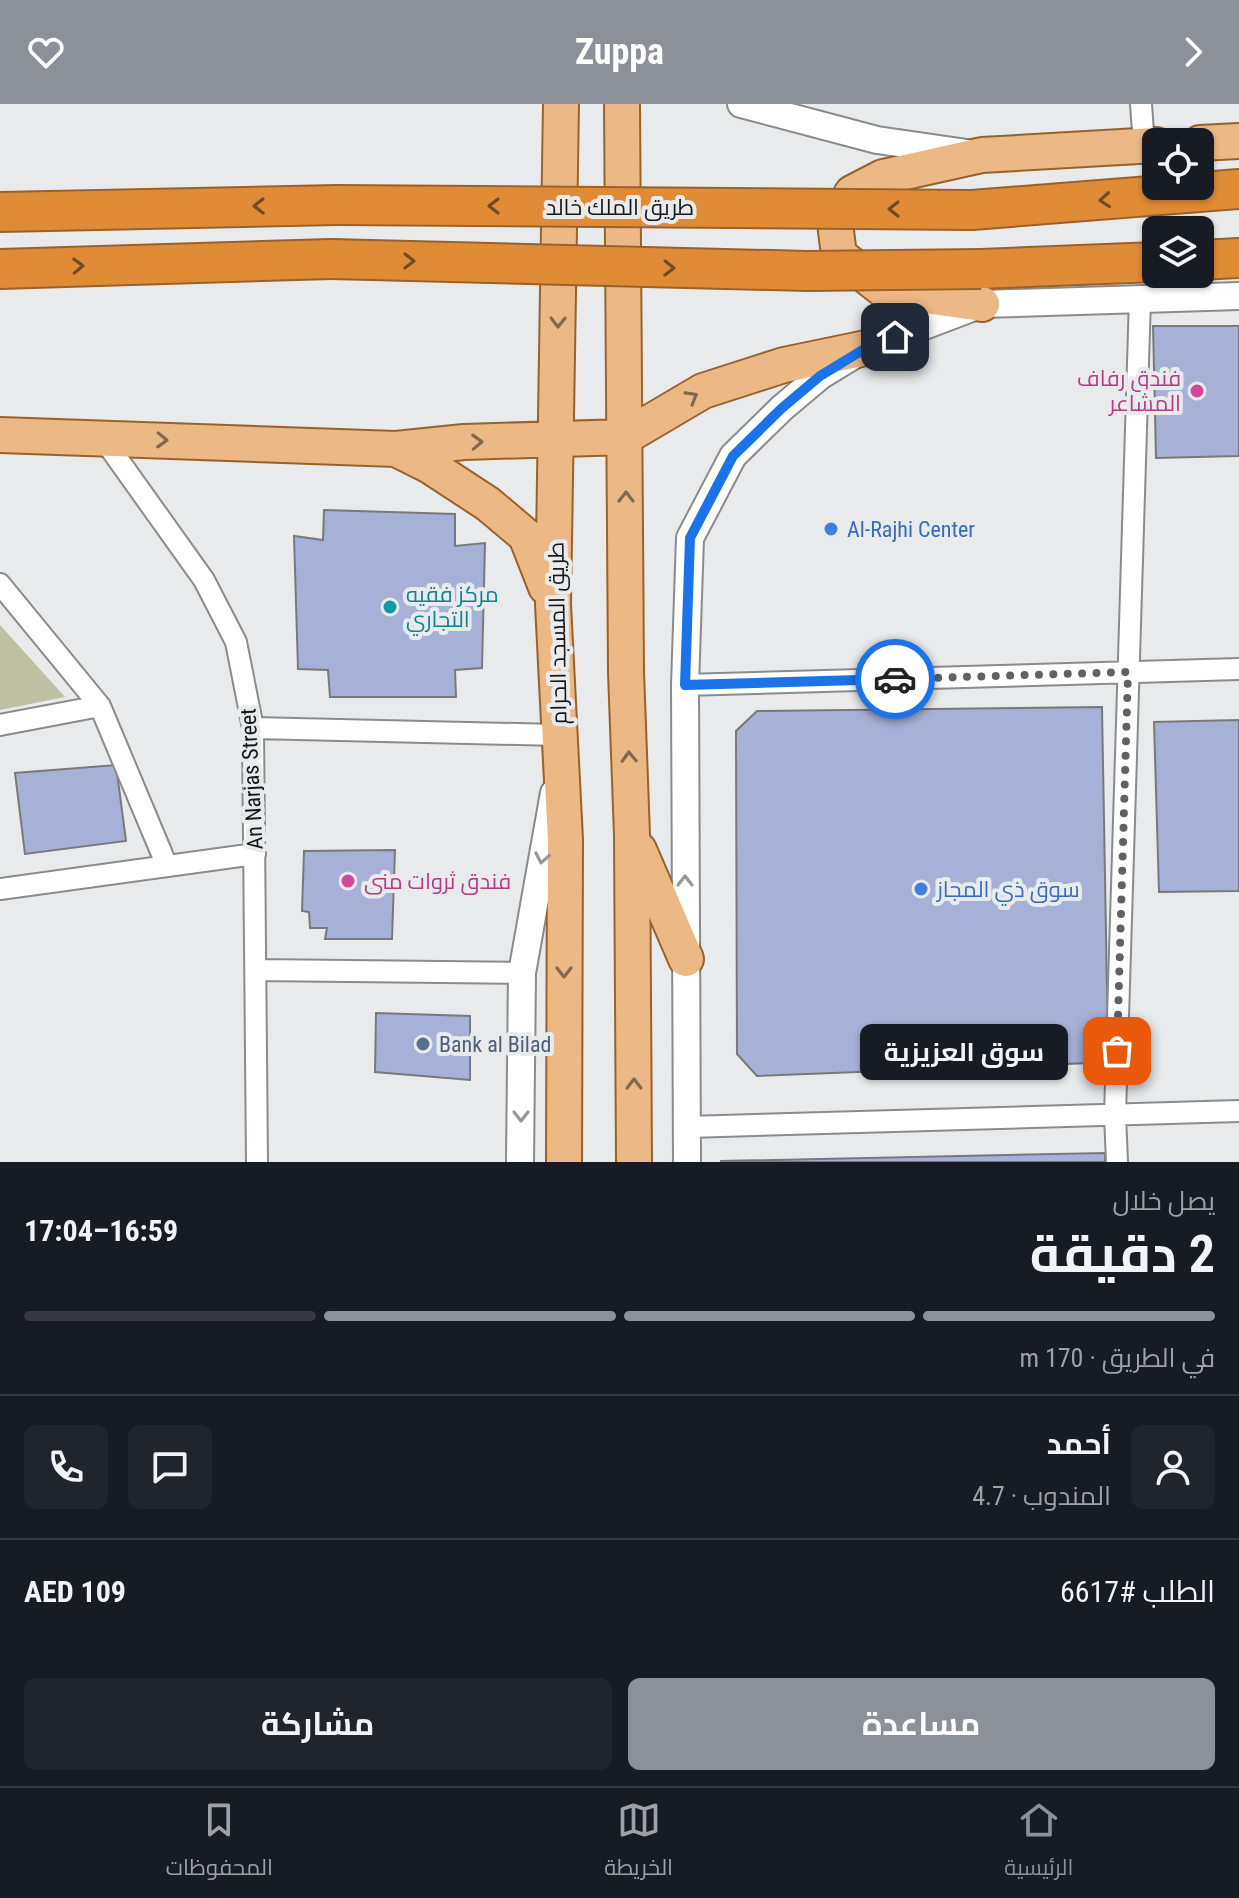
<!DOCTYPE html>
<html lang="ar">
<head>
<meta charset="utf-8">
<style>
  body { margin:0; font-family:"Roboto Condensed",Cairo,sans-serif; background:#20242c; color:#f1f3f6; direction:rtl; height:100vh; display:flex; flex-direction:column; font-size:30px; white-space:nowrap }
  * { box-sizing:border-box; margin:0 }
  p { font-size:26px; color:#9ea1a6 }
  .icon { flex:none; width:44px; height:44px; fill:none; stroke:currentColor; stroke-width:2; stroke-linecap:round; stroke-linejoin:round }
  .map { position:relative; height:1058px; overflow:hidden; direction:ltr }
  .sheet { display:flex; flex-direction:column; background:#171b24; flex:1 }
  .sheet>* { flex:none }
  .fabs { position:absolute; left:1142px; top:24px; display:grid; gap:16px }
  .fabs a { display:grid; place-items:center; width:72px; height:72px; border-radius:12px; background:#171b24; box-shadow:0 2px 6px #0004; font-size:40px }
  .pin { position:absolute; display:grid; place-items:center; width:68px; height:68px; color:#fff; margin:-34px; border-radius:16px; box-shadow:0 4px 12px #0006 }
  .courier { position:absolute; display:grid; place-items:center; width:80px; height:80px; margin:-40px; border:6px solid #1a73e8; border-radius:50%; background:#fff; color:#222; box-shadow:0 2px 10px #0007 }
  .bubble { position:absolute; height:56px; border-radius:12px; background:#171b24; box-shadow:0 2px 6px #0004; font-size:26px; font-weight:700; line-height:56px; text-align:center; direction:rtl }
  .head em { font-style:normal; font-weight:700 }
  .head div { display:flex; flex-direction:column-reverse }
  .head { display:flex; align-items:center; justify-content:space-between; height:136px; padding:0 24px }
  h1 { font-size:52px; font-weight:700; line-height:60px }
  .bar { display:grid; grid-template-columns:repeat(4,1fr); gap:12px 8px; align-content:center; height:96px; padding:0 24px }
  .bar i { height:10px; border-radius:6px; background:#363941 }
  .bar .active { background:#8c9099 }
  .bar p { grid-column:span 4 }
  .line { display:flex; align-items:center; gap:20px; padding:0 24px; border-top:2px solid #363941 }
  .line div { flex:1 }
  .round { display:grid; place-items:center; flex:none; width:84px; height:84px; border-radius:12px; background:#20242c }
  .action { display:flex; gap:16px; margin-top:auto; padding:16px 24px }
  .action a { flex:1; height:92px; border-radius:12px; background:#8c9099; color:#fff; font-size:32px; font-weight:700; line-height:92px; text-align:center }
  .action a+a { background:#20242c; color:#f1f3f6 }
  header { display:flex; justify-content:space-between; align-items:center; height:104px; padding:0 24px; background:#8c9099; color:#fff; font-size:36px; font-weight:700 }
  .tab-bar { display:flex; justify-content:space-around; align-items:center; height:112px; border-top:2px solid #363941; background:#171b24; font-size:22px; color:#9ea1a6 }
  .tab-bar a { display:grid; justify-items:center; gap:4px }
  .tab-bar .active { color:#8c9099 }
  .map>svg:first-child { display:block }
</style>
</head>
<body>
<header><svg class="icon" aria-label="forward" viewBox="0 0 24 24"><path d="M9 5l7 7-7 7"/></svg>Zuppa<svg class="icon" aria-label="heart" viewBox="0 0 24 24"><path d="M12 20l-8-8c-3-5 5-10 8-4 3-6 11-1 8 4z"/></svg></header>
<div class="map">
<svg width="1239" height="1058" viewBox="0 0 1239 1058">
  <rect width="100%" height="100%" fill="#e9eaec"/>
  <path fill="#bec0a4" d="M 0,521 L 65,593 L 0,606 Z"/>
  <path fill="#a7b0d6" stroke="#79797b" stroke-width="2" d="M 1153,222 L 1239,222 L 1239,352 L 1156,354 Z
    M 324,406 L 455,410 L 455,442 L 485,439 L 482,564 L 455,566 L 456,593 L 330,593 L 328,566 L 298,565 L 294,432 L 323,436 Z
    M 1102,603 L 1108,943 L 1090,959 L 757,972 L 737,950 L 736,627 L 757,607 Z
    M 1239,616 L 1239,787 L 1159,788 L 1154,618 Z
    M 116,661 L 126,737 L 25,750 L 15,669 Z
    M 395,746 L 392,835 L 325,835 L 327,824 L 310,824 L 309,808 L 302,807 L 304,747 Z
    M 376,909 L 470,912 L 470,976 L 375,968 Z
    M 1105,1049 L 1105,1058 L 721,1058 L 721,1057 Z"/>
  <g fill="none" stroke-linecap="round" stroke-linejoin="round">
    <g stroke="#8b8b8d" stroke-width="24">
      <path id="minor" d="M 1141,0 L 1144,42
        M 102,333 L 204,476 L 236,538 L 253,624 L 257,1058
        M 0,480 L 100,602 L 167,762
        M 685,581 L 1239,565
        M 0,621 L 100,602
        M 253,624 L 559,631
        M 0,785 L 255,750
        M 257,866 L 522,869
        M 687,1023 L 1239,1007
        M 1117,1058 L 1115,1011 L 1140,194"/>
    </g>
    <g stroke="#8b8b8d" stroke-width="30">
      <path id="tertiary" d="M 741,0 L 877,36 L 967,49
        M 520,1058 L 522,869 L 554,689
        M 687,1058 L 685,581 L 690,434 L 733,352 L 782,304 L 820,272 L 866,244 L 982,200 L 1239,192"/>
    </g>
    <g stroke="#99622a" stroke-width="38">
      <path id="primary" d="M 561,0 L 553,500 L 565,736 L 564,1058
        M 622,0 L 626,568 L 632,731 L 634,1058
        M 1200,39 L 1239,37
        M 982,200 L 884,186 L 839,151 L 835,119 L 852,89 L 883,73 L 982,51 L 1156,41
        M 0,331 L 396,345 L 464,338 L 625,333 L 703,287 L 784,261 L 866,244
        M 396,345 L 430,362 L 488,400 L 526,432 L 546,483
        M 639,746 L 686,855"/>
    </g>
    <g stroke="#99622a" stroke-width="42">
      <path id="motorway" d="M 972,106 L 1239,85
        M 0,108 L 337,101
        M 1200,156 L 1239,154
        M 0,165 L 331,155
        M 981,165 L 1156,158"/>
    </g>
    <use href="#minor" stroke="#fff" stroke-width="20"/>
    <use href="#tertiary" stroke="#fff" stroke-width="26"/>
    <use href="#primary" stroke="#ecb986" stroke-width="34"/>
    <use href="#motorway" stroke="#e08b35" stroke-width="38"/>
    <g stroke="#99622a" stroke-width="42" stroke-linecap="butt">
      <path id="motorway-bridge" d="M 337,101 L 972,106
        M 331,155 L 807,167 L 981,165"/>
    </g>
    <use href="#motorway-bridge" stroke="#e08b35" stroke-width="38"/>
  </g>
  <defs><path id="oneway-chevron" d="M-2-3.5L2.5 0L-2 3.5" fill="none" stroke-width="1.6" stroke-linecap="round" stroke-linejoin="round" transform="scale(2)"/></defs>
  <g stroke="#714b24">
    <use href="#oneway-chevron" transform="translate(1105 96) rotate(176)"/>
    <use href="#oneway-chevron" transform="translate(259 102) rotate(179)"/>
    <use href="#oneway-chevron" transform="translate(494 102) rotate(-180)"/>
    <use href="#oneway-chevron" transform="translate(894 105) rotate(-180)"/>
    <use href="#oneway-chevron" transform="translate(409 157) rotate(1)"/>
    <use href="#oneway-chevron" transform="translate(78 162) rotate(-2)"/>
    <use href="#oneway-chevron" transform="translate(669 164) rotate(1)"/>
  </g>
  <g stroke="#81684e">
    <use href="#oneway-chevron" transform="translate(558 218) rotate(91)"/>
    <use href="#oneway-chevron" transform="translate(692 293) rotate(-30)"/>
    <use href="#oneway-chevron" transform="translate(162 336) rotate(2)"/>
    <use href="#oneway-chevron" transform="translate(477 338) rotate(-2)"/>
    <use href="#oneway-chevron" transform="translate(626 393) rotate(-90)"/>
    <use href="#oneway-chevron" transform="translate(629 653) rotate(-92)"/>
    <use href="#oneway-chevron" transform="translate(564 868) rotate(90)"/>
    <use href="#oneway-chevron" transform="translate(634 980) rotate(-90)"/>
  </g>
  <g stroke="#969797">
    <use href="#oneway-chevron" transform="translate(542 754) rotate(100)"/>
    <use href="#oneway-chevron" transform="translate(685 777) rotate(-90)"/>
    <use href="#oneway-chevron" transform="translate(521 1012) rotate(90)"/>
  </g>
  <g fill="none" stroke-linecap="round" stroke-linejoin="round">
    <path stroke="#606162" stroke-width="8" stroke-dasharray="0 14.4" d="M 895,575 L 1128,568 L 1117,947"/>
    <path stroke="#1a73e8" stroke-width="10" d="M 895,233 L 866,244 L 820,272 L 782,304 L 733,352 L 690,434 L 685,581 L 895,575"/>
  </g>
  <g fill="#d1479c" stroke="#e9eaec" stroke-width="3">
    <circle cx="1197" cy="287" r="8"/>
    <circle cx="348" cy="777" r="8"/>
  </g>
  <g fill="#3f7fe0" stroke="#e9eaec" stroke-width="3">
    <circle cx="831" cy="425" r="8"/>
    <circle cx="921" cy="785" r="8"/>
  </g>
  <circle fill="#0f9aa8" stroke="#e9eaec" stroke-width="3" cx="390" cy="503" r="8"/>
  <circle fill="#5c6f8a" stroke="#e9eaec" stroke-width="3" cx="423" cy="940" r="8"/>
  <g text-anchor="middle" stroke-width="8" stroke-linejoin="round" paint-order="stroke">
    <g font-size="22" fill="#161717" stroke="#e9eaec">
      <text x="620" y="111">طريق الملك خالد</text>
      <text transform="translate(557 529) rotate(-91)" y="8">طريق المسجد الحرام</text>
      <text transform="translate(251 675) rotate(-93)" y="8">An Narjas Street</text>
    </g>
    <g font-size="22" fill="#b23c85" stroke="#e9eaec" text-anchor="end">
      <text x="1181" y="282">فندق رفاف<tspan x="1181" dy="25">المشاعر</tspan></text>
      <text x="364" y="785" text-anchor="start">فندق ثروات منى</text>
    </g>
    <g font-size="22" fill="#366cbe" stroke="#e9eaec" text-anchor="start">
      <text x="847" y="433">Al-Rajhi Center</text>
      <text x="937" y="793">سوق ذي المجاز</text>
    </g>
    <g font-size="22" fill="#0d838f" stroke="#e9eaec" text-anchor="start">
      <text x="406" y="498">مركز فقيه<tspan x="406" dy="25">التجاري</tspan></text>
    </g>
    <g font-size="22" fill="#4e5e75" stroke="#e9eaec" text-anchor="start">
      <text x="439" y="948">Bank al Bilad</text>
    </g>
  </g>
</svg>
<div class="fabs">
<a><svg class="icon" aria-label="locate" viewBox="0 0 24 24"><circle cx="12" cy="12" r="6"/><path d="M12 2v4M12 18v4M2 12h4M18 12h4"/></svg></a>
<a><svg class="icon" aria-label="layers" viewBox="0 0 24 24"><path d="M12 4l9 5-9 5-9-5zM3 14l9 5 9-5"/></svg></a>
</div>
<div class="pin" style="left:1117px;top:947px;background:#ea580c"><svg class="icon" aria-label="bag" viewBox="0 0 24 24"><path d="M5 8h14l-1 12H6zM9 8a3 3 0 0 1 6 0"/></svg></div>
<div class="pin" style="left:895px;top:233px;background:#1f2937"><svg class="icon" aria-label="home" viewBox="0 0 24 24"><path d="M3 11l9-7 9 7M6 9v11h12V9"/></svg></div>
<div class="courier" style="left:895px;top:575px"><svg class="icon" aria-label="car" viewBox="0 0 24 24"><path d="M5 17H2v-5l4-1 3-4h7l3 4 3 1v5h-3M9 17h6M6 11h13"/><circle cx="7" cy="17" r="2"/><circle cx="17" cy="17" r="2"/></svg></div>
<div class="bubble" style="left:860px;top:920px;width:208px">سوق العزيزية</div>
</div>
<section class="sheet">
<div class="head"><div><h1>2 دقيقة</h1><p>يصل خلال</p></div><em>16:59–17:04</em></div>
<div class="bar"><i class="active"></i><i class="active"></i><i class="active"></i><i></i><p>في الطريق · 170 m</p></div>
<div class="line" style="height:144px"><a class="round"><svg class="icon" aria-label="person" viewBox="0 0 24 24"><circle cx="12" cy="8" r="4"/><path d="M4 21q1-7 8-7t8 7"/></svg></a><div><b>أحمد</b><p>المندوب · 4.7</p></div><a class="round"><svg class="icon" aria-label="chat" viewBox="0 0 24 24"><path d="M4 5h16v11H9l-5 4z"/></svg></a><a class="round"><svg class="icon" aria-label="phone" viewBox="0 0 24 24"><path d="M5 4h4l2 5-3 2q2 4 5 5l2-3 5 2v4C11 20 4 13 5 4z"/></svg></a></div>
<div class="line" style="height:104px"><div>الطلب #6617</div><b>AED 109</b></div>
<div class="action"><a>مساعدة</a><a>مشاركة</a></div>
</section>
<nav class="tab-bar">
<a class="active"><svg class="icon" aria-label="home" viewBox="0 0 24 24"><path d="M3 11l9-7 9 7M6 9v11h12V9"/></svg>الرئيسية</a>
<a><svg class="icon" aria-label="map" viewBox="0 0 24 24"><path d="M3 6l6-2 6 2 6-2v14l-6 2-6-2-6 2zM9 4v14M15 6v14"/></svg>الخريطة</a>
<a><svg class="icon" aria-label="saved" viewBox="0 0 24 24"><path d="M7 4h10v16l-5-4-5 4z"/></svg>المحفوظات</a>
</nav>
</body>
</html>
